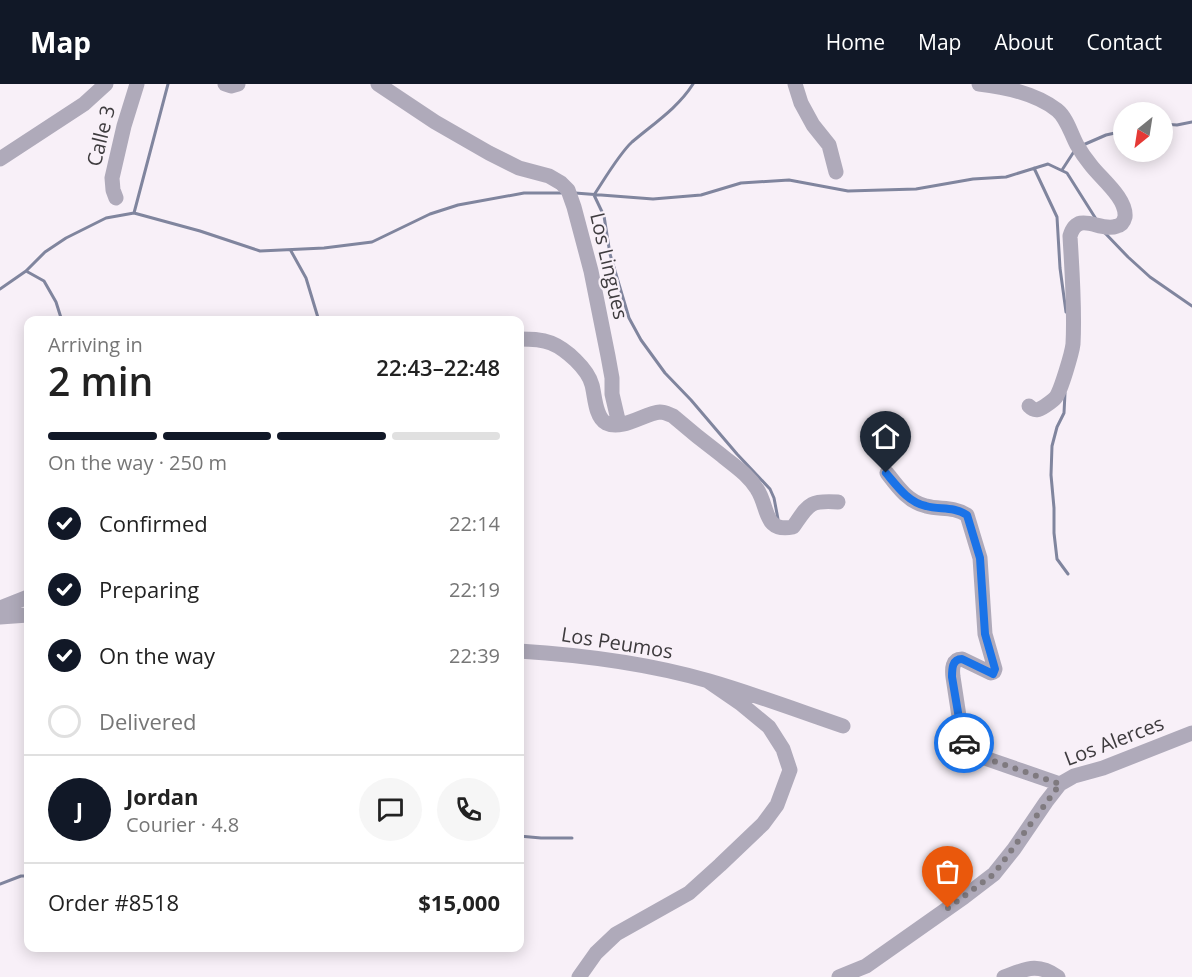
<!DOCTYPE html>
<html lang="en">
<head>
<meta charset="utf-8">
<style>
  body { margin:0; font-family:"Open Sans",sans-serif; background:#f6f6f6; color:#222; height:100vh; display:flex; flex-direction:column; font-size:22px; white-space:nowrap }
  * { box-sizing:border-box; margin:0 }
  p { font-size:20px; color:#767676 }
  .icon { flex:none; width:33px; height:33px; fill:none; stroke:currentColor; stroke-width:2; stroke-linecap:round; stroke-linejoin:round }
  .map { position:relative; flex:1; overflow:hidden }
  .details { position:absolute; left:24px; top:232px; width:500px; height:636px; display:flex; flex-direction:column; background:#fff; border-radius:12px; box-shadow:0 3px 15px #0003 }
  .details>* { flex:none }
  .needle { width:39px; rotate:210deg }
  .fabs { position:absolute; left:1113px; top:18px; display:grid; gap:12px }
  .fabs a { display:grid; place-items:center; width:60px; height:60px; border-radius:50%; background:#fff; box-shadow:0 3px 15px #0003; font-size:30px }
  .pin { position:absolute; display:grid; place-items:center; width:51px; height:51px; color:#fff; margin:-62px -26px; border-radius:50% 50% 50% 0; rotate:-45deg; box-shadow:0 0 6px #0007 }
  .pin .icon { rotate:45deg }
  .courier { position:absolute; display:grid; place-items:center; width:60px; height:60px; margin:-30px; border:4px solid #1a73e8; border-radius:50%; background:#fff; color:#222; box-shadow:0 2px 8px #0007 }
  .head em { font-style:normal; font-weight:600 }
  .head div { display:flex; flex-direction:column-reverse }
  .head { display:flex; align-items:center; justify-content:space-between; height:102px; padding:0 24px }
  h1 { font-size:39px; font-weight:600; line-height:45px }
  .bar { display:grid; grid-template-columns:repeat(4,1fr); gap:9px 6px; align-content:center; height:72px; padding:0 24px }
  .bar i { height:8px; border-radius:4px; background:#e0e0e0 }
  .bar .on { background:#111827 }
  .bar p { grid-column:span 4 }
  .line { display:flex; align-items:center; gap:15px; padding:0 24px; border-top:2px solid #e0e0e0 }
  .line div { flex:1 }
  .round { display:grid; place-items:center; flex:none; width:63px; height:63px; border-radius:32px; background:#f6f6f6 }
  ol { padding:0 24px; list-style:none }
  li { display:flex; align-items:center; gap:18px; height:66px }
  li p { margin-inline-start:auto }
  li .icon { padding:6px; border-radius:50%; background:#111827; color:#fff; stroke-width:4 }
  li:last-child { color:#767676 }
  li i { width:33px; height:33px; border:3px solid #e0e0e0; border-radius:50% }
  header { display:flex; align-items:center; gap:36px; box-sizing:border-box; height:84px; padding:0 30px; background:#111827; color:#fff }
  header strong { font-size:28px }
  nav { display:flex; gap:33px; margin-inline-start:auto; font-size:21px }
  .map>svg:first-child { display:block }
</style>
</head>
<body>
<header>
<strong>Map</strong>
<nav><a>Home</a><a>Map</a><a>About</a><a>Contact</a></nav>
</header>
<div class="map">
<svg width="1192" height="893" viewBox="0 0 1192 893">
  <rect width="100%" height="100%" fill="#f8f0f8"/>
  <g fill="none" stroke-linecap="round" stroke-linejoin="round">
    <path stroke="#80859e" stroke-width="3" d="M 693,0 C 678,24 653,40 632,58 C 619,70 604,96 594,111 L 604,132 L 610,170 L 629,234 L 641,256 L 665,289 L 691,316 L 737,370 L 770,405 L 774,414 L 778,435
      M 1162,40 L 1177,41 L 1192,38
      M 1083,61 L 1106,51 L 1124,47
      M 1034,84 L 1057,133 L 1060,184 L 1066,228
      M 1062,86 L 1075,66
      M 575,109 L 653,115 L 701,111 L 741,99 L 789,96 L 848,107 L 916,105 L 973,95 L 1006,93 L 1048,80 L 1067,89 L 1096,135
      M 134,129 L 168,0
      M 1104,148 L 1128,173 L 1150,193 L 1192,222
      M 291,167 L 306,194 L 319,237
      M 26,187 L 44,197 L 56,218 L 62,237
      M 0,205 L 26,187 L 45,168 L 66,154 L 106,134 L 134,129 L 200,147 L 260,167 L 324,164 L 372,158 L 430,130 L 458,121 L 524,109 L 563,109
      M 1065,309 L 1064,329 L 1057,343 L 1052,362 L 1051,391 L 1054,424 L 1054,449 L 1057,475 L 1068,490
      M 519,752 L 541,754 L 572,754
      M 0,800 L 21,792 L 28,792"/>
    <path stroke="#afaaba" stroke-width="15" d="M 225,0 L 231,2 L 238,0
      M 378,0 L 435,38 L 489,69 L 519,84 L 549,92 L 561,99 L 568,106 L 574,123 L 591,187 L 608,272 L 612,294 L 612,310 L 619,340
      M 795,0 L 801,19 L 813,41 L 829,61 L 836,88
      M 979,0 C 1006,3 1035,9 1057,26 C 1067,34 1071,50 1077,61 C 1081,68 1085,74 1090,80 C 1100,94 1127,114 1125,133 C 1124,137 1122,141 1117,142 C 1100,149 1078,125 1070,152 C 1072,188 1075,224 1073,260 C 1072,269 1061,306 1056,313 C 1054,316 1048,320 1045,322 C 1039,326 1035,328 1029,322
      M 0,75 L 84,20 L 106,0
      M 116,114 L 113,106 L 112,94 L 124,42 L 137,0
      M 519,255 C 530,255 541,255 551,259 C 566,265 588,285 592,301 C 595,312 595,333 606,339 C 622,347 645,329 660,328 C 665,328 668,330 673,332 C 688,345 704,358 720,370 C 733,381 748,390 757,405 C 769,423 763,449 793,443 C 809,420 809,416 838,418
      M 887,389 C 897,402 908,418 926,422 C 940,426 953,422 967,431 L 980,474 L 985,550 L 995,585 L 994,588 L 991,589 L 962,575 C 952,575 952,585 953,593 L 962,652 L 965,661 L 970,668 L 976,671 L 1060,700
      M 0,524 L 28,513
      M 0,533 L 28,531
      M 519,567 C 583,571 647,579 709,597 C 754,610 799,627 843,642
      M 579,893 L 596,869 L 616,850 L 689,809 L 720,781 L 763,740 L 777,721 L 790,686 L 783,665 L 769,643 L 740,619 L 708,597
      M 839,893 L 866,882 L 964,813 L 994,790 L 1014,765 L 1046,718 L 1060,700 L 1074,692 L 1103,684 L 1192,649
      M 1004,893 C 1026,885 1037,878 1058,893"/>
  </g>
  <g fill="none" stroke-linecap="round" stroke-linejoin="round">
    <path stroke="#7f7a7f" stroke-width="6" stroke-dasharray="0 10.8" d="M 948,824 L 994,790 L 1060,700 L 976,671 L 970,668 L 964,659"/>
    <path stroke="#1a73e8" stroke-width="8" d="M 886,389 C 897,402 908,418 926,422 C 940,426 953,422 967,431 L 980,474 L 985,550 L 995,585 L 993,590 L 991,589 L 962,575 C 952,575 952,585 952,593 L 962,652 L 964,659"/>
  </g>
  <g text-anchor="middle" stroke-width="4.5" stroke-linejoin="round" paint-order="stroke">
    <g font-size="20" fill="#3e3b3e" stroke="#f8f0f8">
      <text transform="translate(101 52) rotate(-76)" y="7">Calle 3</text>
      <text transform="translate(609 182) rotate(77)" y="7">Los Lingues</text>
      <text transform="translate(617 559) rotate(9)" y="7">Los Peumos</text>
      <text transform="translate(1114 657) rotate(-21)" y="7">Los Alerces</text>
    </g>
  </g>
</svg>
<div class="fabs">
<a><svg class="needle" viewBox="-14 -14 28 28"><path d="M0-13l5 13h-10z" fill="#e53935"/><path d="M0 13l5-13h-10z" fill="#767676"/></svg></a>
</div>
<div class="pin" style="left:948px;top:824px;background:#ea580c"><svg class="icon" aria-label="bag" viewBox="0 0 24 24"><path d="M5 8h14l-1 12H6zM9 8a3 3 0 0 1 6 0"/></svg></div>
<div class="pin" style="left:886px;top:389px;background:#1f2937"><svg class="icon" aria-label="home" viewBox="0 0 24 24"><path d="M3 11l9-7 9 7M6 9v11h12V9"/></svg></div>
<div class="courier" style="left:964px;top:659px"><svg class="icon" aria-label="car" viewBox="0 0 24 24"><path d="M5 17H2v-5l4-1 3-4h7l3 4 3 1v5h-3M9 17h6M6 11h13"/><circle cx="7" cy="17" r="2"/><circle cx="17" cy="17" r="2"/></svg></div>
<section class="details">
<div class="head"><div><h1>2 min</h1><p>Arriving in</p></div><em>22:43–22:48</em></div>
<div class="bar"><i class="on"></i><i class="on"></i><i class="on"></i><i></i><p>On the way · 250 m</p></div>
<ol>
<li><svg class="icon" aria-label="check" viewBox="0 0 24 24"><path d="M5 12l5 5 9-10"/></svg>Confirmed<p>22:14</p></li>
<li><svg class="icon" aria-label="check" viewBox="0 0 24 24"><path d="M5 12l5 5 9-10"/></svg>Preparing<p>22:19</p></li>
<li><svg class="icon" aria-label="check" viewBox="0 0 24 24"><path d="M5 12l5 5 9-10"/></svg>On the way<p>22:39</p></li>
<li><i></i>Delivered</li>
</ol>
<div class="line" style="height:108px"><b class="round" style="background:#111827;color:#fff">J</b><div><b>Jordan</b><p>Courier · 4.8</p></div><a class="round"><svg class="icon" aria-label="chat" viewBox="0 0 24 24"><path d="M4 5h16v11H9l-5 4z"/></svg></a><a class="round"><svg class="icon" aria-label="phone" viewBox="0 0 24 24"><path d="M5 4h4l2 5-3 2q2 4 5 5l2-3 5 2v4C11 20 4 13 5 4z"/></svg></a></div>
<div class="line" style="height:78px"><div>Order #8518</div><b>$15,000</b></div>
</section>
</div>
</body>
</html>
